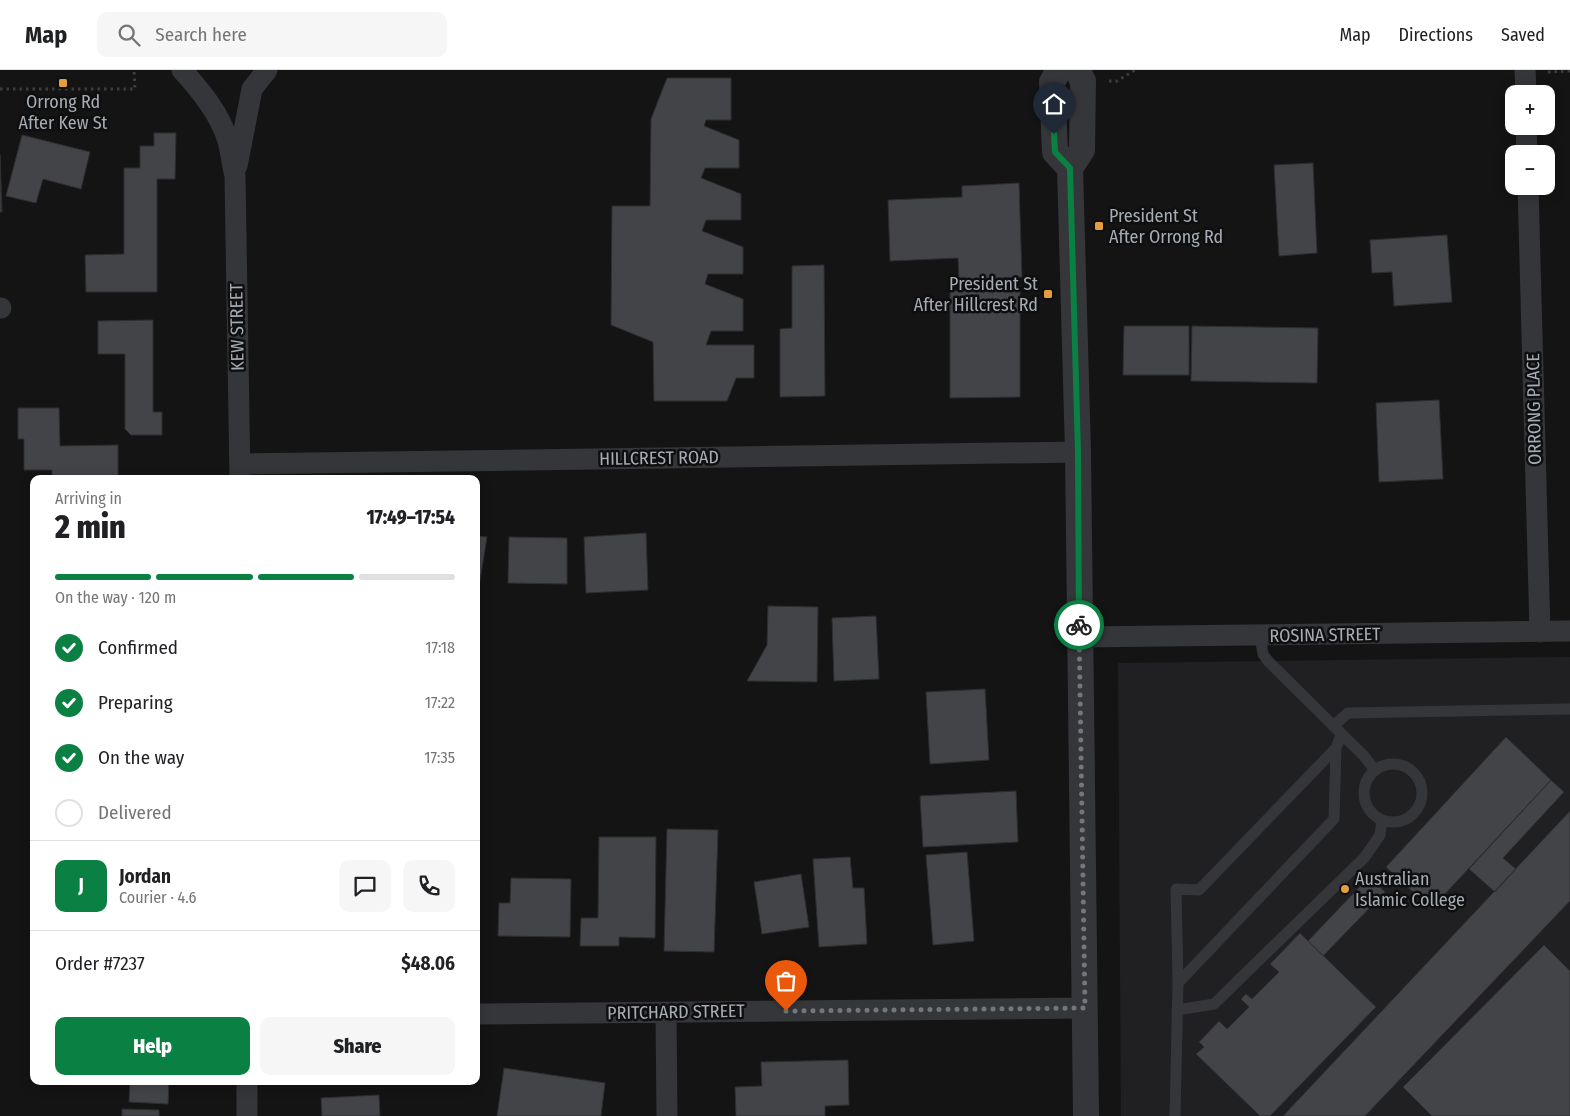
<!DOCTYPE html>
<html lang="en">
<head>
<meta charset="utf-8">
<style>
  body { margin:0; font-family:"Fira Sans Condensed",sans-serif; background:#f6f6f6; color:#202124; height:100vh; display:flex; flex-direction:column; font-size:19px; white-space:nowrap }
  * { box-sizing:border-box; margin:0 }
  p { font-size:16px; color:#757577 }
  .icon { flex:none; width:28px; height:28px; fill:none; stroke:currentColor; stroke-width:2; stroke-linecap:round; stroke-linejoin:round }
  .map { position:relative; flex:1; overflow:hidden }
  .details { position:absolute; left:30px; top:405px; width:450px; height:610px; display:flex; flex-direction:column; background:#fff; border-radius:10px; box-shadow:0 2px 12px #0003 }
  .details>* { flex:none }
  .fabs { position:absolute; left:1505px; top:15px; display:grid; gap:10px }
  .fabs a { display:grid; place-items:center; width:50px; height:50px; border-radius:10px; background:#fff; box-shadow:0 2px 12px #0003; font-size:25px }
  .pin { position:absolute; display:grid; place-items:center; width:42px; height:42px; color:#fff; margin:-51px -21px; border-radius:50% 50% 50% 0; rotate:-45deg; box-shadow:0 0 5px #0007 }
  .pin .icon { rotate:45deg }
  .courier { position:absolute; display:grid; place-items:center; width:50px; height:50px; margin:-25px; border:4px solid #0b8043; border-radius:50%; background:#fff; color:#222; box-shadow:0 1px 6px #0007 }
  .overview em { font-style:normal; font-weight:800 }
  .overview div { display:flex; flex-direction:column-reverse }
  .overview { display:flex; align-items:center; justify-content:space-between; height:85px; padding:0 25px }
  h1 { font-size:32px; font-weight:800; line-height:38px }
  .bar { display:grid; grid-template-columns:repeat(4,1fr); gap:8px 5px; align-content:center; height:60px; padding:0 25px }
  .bar i { height:6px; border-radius:4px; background:#e0e0e0 }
  .bar .current { background:#0b8043 }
  .bar p { grid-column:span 4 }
  .line { display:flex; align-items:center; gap:12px; padding:0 25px; border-top:1px solid #e0e0e0 }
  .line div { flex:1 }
  .round { display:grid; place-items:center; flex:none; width:52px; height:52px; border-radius:10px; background:#f6f6f6 }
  ol { padding:0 25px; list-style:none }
  li { display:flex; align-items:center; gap:15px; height:55px }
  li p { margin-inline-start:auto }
  li .icon { padding:5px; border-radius:50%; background:#0b8043; color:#fff; stroke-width:4 }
  li:last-child { color:#757577 }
  li i { width:28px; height:28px; border:2px solid #e0e0e0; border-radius:50% }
  .primary-button { display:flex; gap:10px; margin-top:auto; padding:10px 25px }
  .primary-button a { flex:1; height:58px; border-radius:10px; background:#0b8043; color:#fff; font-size:20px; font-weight:800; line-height:58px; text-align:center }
  .primary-button a+a { background:#f6f6f6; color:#202124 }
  header { display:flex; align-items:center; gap:30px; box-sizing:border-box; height:70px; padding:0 25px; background:#fff; border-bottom:1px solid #e0e0e0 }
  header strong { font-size:24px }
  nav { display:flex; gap:28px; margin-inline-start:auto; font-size:18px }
  .search { width:350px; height:45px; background:#f6f6f6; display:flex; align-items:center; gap:12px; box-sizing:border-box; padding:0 18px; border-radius:10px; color:#757577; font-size:19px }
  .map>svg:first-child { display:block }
</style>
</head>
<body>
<header>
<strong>Map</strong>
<div class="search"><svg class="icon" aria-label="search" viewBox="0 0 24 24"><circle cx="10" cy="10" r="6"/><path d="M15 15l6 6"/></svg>Search here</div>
<nav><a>Map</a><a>Directions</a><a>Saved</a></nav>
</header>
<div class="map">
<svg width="1570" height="1046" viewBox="0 0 1570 1046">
  <rect width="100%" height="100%" fill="#141415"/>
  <path fill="#202022" d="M 1570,587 L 1570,1046 L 1121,1046 L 1118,593 Z"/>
  <path fill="#434448" stroke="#2e2e31" d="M 667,8 L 731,8 L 731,50 L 706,50 L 704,56 L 739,70 L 739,98 L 705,98 L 701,108 L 741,124 L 741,150 L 706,150 L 702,161 L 743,177 L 743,204 L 708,204 L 705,214 L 743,229 L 743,261 L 711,261 L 706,275 L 754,275 L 754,308 L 736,308 L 727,331 L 654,331 L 653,272 L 611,255 L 612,136 L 650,136 L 651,49 Z
    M 154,63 L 176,63 L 175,109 L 157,109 L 157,222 L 86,222 L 85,185 L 124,184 L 124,98 L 140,98 L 140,76 L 154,76 Z
    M 22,65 L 90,82 L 81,119 L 43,109 L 36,133 L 6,126 Z
    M 0,84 L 2,142 L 0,142 Z
    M 1313,93 L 1317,183 L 1279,186 L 1274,95 Z
    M 1019,113 L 1022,207 L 959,210 L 958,188 L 890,191 L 888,130 L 962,127 L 962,116 Z
    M 1447,165 L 1452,232 L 1394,236 L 1392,202 L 1372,203 L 1370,170 Z
    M 824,195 L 825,326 L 780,327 L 780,259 L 792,258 L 792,196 Z
    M 950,221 L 1020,221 L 1020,327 L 950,328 Z
    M 153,250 L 153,342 L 162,342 L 162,365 L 131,365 L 125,359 L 125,284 L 98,284 L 98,251 Z
    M 1124,256 L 1189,256 L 1189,305 L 1123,305 Z
    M 1192,256 L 1318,258 L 1317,313 L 1191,311 Z
    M 1439,330 L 1443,409 L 1379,412 L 1376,333 Z
    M 18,338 L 59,338 L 60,376 L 118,375 L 118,406 L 52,407 L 52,400 L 24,400 L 24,369 L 18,369 Z
    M 646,463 L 648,520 L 586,523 L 584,467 Z
    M 476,466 L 487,467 L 478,523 L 476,522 Z
    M 509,467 L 567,468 L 567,514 L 508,513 Z
    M 768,536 L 818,537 L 817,612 L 747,611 L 767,575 Z
    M 876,546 L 879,609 L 834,611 L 832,548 Z
    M 985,619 L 989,690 L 930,694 L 926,622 Z
    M 1506,667 L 1551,710 L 1431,839 L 1386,797 Z
    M 1551,710 L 1564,722 L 1503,788 L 1516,799 L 1495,822 L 1469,799 Z
    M 1016,721 L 1018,772 L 923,777 L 920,726 Z
    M 1570,741 L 1570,831 L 1365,1046 L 1283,1046 Z
    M 667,759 L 718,760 L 714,882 L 664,881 Z
    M 599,767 L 656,767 L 655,868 L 619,867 L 619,876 L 580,876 L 581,848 L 598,848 Z
    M 967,782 L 974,871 L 933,875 L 926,785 Z
    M 850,787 L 853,818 L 864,818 L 867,874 L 819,877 L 813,789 Z
    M 801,804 L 809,857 L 762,864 L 754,812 Z
    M 1369,807 L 1385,822 L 1323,886 L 1308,871 Z
    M 511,808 L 571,809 L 570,867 L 498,866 L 499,833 L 510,833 Z
    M 1300,863 L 1376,937 L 1270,1046 L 1260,1046 L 1196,984 L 1204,977 L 1199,972 L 1219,951 L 1227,959 L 1249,937 L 1241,929 L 1246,924 L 1252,929 L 1279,902 L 1270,894 Z
    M 1544,875 L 1570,901 L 1570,1046 L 1432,1046 L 1403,1017 Z
    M 848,990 L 849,1035 L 825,1036 L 825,1046 L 736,1046 L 735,1017 L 762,1016 L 761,992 Z
    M 504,998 L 605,1013 L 601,1046 L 497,1046 Z
    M 130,1011 L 169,1011 L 168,1034 L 129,1032 Z
    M 379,1025 L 380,1046 L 322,1046 L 321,1028 Z
    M 122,1039 L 159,1040 L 159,1046 L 122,1046 Z"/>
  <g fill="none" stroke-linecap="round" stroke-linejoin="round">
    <path stroke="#3b3d41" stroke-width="3" stroke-dasharray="2.5 4" stroke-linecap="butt" d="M 1548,2 L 1570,1
      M 1109,11 L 1117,11 L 1135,0
      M 0,19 L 135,19 L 134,0"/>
    <path stroke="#35363a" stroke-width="11" d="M 1260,566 L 1263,584 L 1268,591 L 1364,686 L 1375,700
      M 1333,656 L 1348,643 L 1570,639
      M1364 723a29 29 0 1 1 58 0a29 29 0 1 1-58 0Z
      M 1178,913 L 1334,749 L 1336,678
      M 1177,940 L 1214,934 L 1364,788 L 1380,765 L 1382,750
      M 1175,1046 L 1178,913 L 1176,819 L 1199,820 L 1336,678 L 1341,665"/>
    <path stroke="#35363a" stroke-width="21" d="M 182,0 C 201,21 220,44 228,71 C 231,83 232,94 235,106 L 240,409
      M 1525,0 L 1526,24
      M 1526,56 L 1527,84
      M 237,96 L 252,19 L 267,0
      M 1528,116 L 1540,562
      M 0,238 L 1,238
      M 240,394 L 1078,382
      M 1079,567 L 1570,561
      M 666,943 L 667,1046
      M 476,944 L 1085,938
      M 247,1011 L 247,1046"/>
    <path stroke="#35363a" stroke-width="26" d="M 1059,0 L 1052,12 L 1055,82 L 1070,98
      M 1077,0 L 1083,11 L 1082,80 L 1070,98 L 1078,382 L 1086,1046"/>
  </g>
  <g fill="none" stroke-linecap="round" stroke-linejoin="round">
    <path stroke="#73777c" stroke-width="5" stroke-dasharray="0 9" d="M 786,941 L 1085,938 L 1079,555"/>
    <path stroke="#0b8043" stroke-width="6" d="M 1054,64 L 1055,82 L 1070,98 L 1078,382 L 1079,555"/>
  </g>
  <g fill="#e39f3e" stroke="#0f0f10" stroke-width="2">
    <rect x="58" y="8" width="10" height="10" rx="2.5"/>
    <rect x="1094" y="151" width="10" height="10" rx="2.5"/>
    <rect x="1043" y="219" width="10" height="10" rx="2.5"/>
    <circle cx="1345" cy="819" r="5"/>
  </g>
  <g text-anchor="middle" stroke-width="5" stroke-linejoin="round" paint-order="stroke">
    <g font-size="18" fill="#a6acb4" stroke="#0f0f10" text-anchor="start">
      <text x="63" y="38" text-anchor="middle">Orrong Rd<tspan x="63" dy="21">After Kew St</tspan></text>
      <text x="1109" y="152">President St<tspan x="1109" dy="21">After Orrong Rd</tspan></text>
      <text x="1038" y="220" text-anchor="end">President St<tspan x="1038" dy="21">After Hillcrest Rd</tspan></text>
      <text x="1355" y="815">Australian<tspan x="1355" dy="21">Islamic College</tspan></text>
    </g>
    <g font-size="18" fill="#a6acb4" stroke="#0f0f10">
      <text transform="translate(237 257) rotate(-91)" y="6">KEW STREET</text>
      <text transform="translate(1534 339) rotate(-91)" y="6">ORRONG PLACE</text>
      <text transform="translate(659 388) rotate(-1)" y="6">HILLCREST ROAD</text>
      <text transform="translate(1325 565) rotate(-1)" y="6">ROSINA STREET</text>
      <text transform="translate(676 942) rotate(-1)" y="6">PRITCHARD STREET</text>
    </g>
  </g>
</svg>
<div class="fabs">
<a>+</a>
<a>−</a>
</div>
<div class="pin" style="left:786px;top:941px;background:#ea580c"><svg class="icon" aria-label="bag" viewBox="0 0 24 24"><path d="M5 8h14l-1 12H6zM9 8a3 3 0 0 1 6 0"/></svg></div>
<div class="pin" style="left:1054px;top:64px;background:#1f2937"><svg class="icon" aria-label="home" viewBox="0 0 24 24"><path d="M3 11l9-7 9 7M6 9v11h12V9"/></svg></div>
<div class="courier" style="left:1079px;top:555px"><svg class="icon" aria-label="bike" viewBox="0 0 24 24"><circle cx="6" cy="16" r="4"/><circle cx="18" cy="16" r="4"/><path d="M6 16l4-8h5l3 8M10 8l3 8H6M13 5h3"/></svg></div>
<section class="details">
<div class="overview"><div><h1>2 min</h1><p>Arriving in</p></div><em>17:49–17:54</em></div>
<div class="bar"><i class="current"></i><i class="current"></i><i class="current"></i><i></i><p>On the way · 120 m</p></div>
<ol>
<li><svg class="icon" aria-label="check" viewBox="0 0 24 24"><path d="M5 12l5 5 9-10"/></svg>Confirmed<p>17:18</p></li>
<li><svg class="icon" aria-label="check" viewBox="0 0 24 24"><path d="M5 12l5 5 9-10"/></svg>Preparing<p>17:22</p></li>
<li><svg class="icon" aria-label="check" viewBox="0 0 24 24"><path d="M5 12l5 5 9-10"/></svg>On the way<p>17:35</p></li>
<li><i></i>Delivered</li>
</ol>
<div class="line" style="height:90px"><b class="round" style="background:#0b8043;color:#fff">J</b><div><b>Jordan</b><p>Courier · 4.6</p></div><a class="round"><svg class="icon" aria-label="chat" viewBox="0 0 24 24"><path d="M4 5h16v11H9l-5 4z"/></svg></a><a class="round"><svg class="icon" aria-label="phone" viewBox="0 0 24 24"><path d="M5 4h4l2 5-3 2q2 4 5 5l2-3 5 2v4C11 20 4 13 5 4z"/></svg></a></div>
<div class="line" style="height:65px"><div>Order #7237</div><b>$48.06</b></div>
<div class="primary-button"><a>Help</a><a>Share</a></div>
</section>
</div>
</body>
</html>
